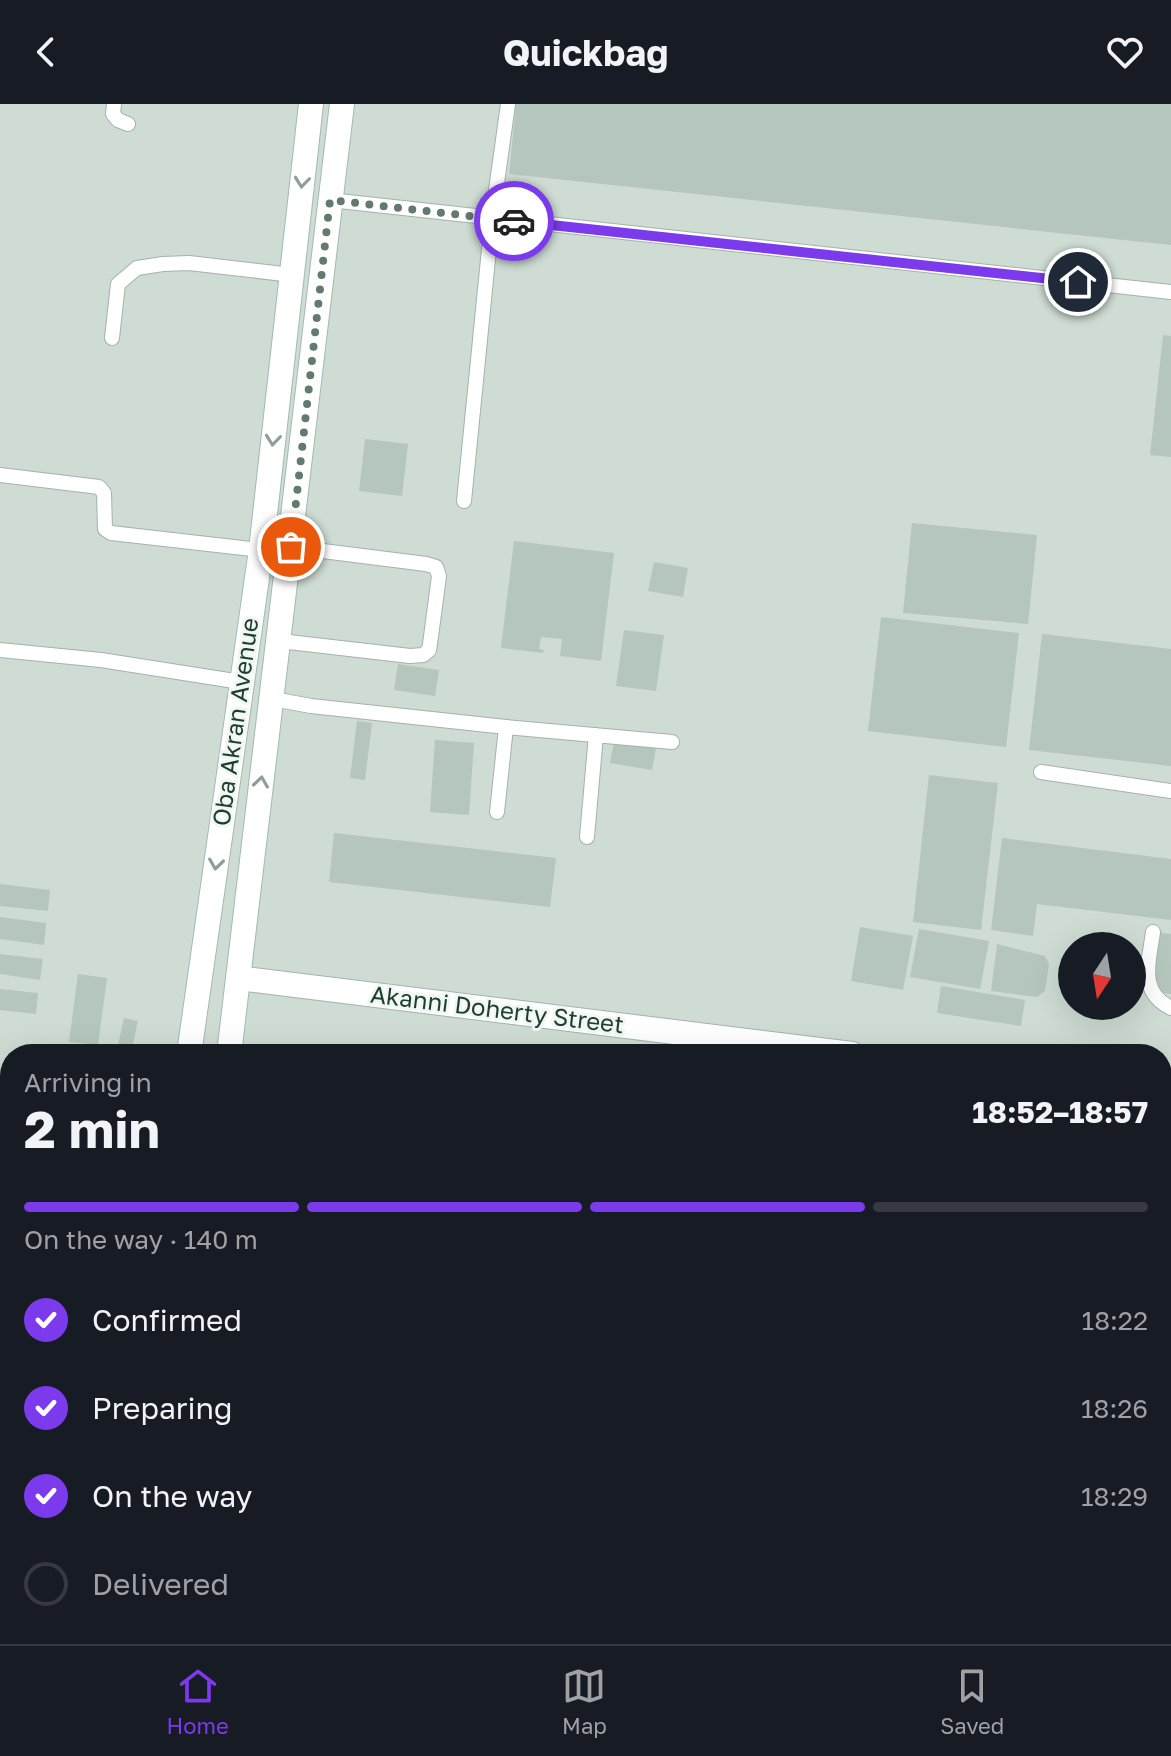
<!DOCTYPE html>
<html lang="en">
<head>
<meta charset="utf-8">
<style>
  body { margin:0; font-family:"Golos Text",sans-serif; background:#20242c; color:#f1f3f6; height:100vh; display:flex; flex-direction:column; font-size:30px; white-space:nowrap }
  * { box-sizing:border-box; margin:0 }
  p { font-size:26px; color:#9ea1a6 }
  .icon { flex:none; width:44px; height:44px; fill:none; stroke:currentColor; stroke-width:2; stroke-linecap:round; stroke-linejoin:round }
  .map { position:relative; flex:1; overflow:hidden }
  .drawer { position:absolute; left:0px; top:940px; width:1172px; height:600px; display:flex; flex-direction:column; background:#171b24; border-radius:32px 32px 0 0; box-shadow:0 8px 32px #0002 }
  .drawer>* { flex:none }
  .needle { width:52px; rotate:192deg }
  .tools { position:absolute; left:1058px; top:828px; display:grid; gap:16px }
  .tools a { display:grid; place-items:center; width:88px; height:88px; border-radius:50%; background:#171b24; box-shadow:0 8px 32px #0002; font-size:40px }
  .pin { position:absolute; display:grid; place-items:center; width:68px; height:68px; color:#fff; margin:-34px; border:4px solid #fff; border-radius:50%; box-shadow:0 2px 8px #0007 }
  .courier { position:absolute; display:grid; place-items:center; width:80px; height:80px; margin:-40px; border:6px solid #7c3aed; border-radius:50%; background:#fff; color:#222; box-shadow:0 2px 10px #0007 }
  .headline em { font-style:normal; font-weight:700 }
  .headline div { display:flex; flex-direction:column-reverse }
  .headline { display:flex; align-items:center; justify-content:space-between; height:136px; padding:0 24px }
  h1 { font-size:52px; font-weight:700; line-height:60px }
  .bar { display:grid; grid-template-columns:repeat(4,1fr); gap:12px 8px; align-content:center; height:96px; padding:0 24px }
  .bar i { height:10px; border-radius:6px; background:#363941 }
  .bar .selected { background:#7c3aed }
  .bar p { grid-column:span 4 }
  ol { padding:0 24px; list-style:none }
  li { display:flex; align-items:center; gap:24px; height:88px }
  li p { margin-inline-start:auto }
  li .icon { padding:8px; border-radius:50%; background:#7c3aed; color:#fff; stroke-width:4 }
  li:last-child { color:#9ea1a6 }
  li i { width:44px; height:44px; border:4px solid #363941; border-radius:50% }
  header { display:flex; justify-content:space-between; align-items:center; height:104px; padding:0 24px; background:#171b24; font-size:36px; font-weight:700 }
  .tab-bar { display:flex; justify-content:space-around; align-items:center; height:112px; border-top:2px solid #363941; background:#171b24; font-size:22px; color:#9ea1a6 }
  .tab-bar a { display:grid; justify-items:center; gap:4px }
  .tab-bar .selected { color:#7c3aed }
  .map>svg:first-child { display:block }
</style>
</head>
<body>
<header><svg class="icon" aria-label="back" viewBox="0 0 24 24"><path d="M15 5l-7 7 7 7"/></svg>Quickbag<svg class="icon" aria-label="heart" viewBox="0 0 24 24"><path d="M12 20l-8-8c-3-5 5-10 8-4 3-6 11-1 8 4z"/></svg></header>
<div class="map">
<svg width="1171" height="1540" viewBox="0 0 1171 1540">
  <rect width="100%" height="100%" fill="#e0ece5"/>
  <path fill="#cedcd3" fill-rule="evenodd" d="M 0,0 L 1171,0 L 1171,1540 L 0,1540 ZM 1072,842 L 1132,842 L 1132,902 L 1072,902 ZM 10,950 L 1162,950 L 1162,1530 L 10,1530 Z"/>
  <path fill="#b5c7bd" d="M 516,0 L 1171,0 L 1171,141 L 509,70 Z
    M 1163,231 L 1171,232 L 1171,353 L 1150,351 Z
    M 365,335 L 408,340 L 402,392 L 359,387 Z
    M 912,419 L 1037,431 L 1028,520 L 903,509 Z
    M 514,437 L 614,449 L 601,557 L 560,552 L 562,535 L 541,533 L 539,545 L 544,546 L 543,549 L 501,544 Z
    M 654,458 L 688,464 L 683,493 L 648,487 Z
    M 881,513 L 1019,529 L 1006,643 L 868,627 Z
    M 624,526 L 664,531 L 656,587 L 616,582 Z
    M 1042,530 L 1171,545 L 1171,662 L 1029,646 Z
    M 398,560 L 439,566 L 435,592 L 394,586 Z
    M 357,617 L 372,619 L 365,676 L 350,674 Z
    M 435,636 L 474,639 L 469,711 L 430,708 Z
    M 614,637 L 656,644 L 652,666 L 610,659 Z
    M 929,671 L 998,679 L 981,826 L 913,818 Z
    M 334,729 L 556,754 L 550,803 L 329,778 Z
    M 1002,734 L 1171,755 L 1171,816 L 1037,800 L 1033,832 L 991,826 Z
    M 0,780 L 50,786 L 48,807 L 0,802 Z
    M 0,813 L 46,819 L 44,841 L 0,835 Z
    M 860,823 L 913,832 L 903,886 L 851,877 Z
    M 919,825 L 989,837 L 980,885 L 910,873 Z
    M 1158,828 L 1171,830 L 1171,890 L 1152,888 Z
    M 997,840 L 1045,852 L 1049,860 L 1045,887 L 1037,893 L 991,887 Z
    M 0,850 L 43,855 L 40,876 L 0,870 Z
    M 78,870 L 107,874 L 98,941 L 69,938 Z
    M 941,882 L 1025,896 L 1021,922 L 937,909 Z
    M 0,885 L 38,889 L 36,910 L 0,906 Z
    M 124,914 L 138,917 L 132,944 L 118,941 Z
    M 1171,1043 L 1171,1142 L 1162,1143 L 1162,1044 Z
    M 0,1121 L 10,1123 L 10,1530 L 54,1530 L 53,1540 L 0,1540 Z
    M 1167,1209 L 1168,1216 L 1171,1215 L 1171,1276 L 1162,1277 L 1162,1210 Z
    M 1171,1360 L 1171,1425 L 1162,1426 L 1162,1361 Z
    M 1171,1430 L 1171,1485 L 1162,1486 L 1162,1432 Z
    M 1171,1491 L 1171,1540 L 829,1540 L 888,1530 L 1162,1530 L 1162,1492 Z
    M 322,1530 L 402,1530 L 402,1532 L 343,1540 L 323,1540 Z
    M 464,1530 L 835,1530 L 835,1532 L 776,1540 L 406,1540 Z"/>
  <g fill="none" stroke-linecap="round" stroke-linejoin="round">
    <g stroke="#a2b4ab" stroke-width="16">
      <path id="service" d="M 114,0 L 113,10 L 118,16 L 128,20
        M 330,96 L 1171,188
        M 112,234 L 118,180 L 137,164 L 163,160 L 189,159 L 292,171
        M 0,371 L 99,383 L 104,389 L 105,425 L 111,429 L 261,446
        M 464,397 L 492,115 L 508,0
        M 280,537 L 410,552 L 423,551 L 429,546 L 430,540 L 439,472 L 436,463 L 426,460 L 291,443
        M 0,546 L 101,556 L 241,578
        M 273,595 L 311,602 L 506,623 L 672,638
        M 1041,668 L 1171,687
        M 497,708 L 506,623
        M 587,733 L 596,631
        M 1153,828 C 1149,858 1138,888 1171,904
        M 0,1117 L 10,1118
        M 1162,1330 L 1171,1329
        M 239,1540 L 240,1530"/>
    </g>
    <g stroke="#a2b4ab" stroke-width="26">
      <path id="minor" d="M 0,1011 L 10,1012"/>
    </g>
    <g stroke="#a2b4ab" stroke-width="26">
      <path id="tertiary" d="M 238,874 L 852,950
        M 1162,987 L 1171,988"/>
    </g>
    <g stroke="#a0bcae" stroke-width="26">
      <path id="secondary" d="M 189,950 L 261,446 L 311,0
        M 229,950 L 342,0
        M 124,1540 L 125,1530
        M 159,1540 L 160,1530"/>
    </g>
    <use href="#service" stroke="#fff" stroke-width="14"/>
    <use href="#minor" stroke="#fff" stroke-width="24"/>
    <use href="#tertiary" stroke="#fff" stroke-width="24"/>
    <use href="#secondary" stroke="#fff" stroke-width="24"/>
  </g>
  <defs><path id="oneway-chevron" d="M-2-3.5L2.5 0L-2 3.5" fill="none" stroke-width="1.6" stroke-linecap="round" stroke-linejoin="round" transform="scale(2)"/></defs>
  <g stroke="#8f9e98">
    <use href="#oneway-chevron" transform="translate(302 78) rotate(96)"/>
    <use href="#oneway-chevron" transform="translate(273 336) rotate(96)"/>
    <use href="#oneway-chevron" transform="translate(261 678) rotate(-82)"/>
    <use href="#oneway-chevron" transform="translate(216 760) rotate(98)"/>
  </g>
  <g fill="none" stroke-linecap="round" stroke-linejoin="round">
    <path stroke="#637b6f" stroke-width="8" stroke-dasharray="0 14.4" d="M 291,443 L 330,96 L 514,117"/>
    <path stroke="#7c3aed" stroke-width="10" d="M 514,117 L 1078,178"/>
  </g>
  <g text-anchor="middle" stroke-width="6" stroke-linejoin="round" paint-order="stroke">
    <g font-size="24" fill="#1f3e30" stroke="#f1f8f3">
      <text transform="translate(236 618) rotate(-82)" y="8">Oba Akran Avenue</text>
      <text transform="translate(497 906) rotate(7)" y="8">Akanni Doherty Street</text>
    </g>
  </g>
</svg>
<div class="tools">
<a><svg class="needle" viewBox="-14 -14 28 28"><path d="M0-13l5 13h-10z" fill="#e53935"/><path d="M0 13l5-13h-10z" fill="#9ea1a6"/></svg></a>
</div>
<div class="pin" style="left:291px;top:443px;background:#ea580c"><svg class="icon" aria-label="bag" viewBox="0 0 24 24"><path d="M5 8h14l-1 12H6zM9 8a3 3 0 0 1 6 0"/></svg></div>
<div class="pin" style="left:1078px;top:178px;background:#1f2937"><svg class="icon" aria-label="home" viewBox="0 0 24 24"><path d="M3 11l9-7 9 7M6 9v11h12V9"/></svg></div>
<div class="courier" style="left:514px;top:117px"><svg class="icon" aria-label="car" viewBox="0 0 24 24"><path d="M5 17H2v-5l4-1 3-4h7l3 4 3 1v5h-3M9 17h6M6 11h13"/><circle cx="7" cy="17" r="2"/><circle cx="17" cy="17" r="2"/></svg></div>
<section class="drawer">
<div class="headline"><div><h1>2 min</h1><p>Arriving in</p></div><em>18:52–18:57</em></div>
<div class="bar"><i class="selected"></i><i class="selected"></i><i class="selected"></i><i></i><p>On the way · 140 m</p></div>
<ol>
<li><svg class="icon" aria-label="check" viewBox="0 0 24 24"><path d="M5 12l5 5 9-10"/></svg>Confirmed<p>18:22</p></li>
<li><svg class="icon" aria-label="check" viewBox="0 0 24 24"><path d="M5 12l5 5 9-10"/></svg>Preparing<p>18:26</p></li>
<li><svg class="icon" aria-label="check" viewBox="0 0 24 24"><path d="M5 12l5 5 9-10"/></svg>On the way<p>18:29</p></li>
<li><i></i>Delivered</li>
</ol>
</section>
</div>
<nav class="tab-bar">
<a class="selected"><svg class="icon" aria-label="home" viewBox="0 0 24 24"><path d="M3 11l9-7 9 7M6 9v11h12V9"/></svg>Home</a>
<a><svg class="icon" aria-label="map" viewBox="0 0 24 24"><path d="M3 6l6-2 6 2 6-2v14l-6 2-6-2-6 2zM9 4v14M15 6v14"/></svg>Map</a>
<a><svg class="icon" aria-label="saved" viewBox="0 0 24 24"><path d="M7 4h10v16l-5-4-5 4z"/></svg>Saved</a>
</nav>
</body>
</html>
